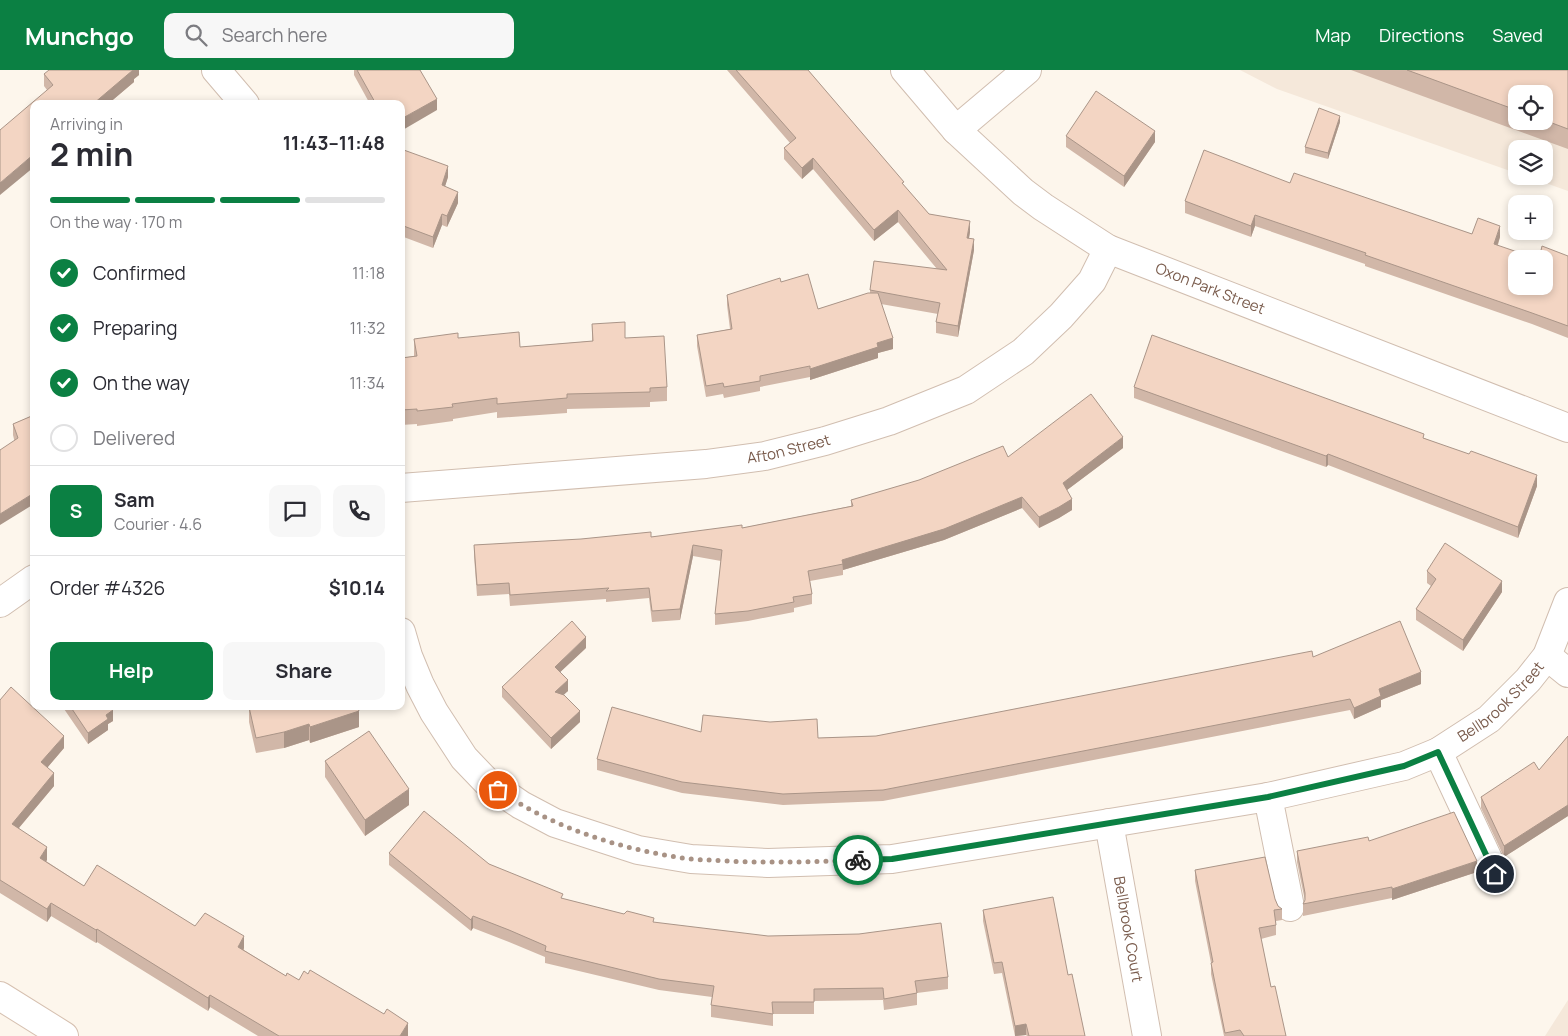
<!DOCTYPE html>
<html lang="en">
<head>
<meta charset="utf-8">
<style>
  body { margin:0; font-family:Manrope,sans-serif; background:#f7f7f7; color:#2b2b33; height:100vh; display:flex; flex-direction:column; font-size:19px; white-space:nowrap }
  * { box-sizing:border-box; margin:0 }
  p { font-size:16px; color:#7c7c81 }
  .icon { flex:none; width:28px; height:28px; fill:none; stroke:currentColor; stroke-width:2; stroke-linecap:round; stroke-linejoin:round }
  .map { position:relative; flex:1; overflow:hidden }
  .panel { position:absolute; left:30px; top:30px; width:375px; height:610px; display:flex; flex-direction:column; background:#fff; border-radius:10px; box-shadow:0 2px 8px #0003 }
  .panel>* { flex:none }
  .buttons { position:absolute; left:1508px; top:15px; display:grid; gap:10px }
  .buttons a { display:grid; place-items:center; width:45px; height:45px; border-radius:10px; background:#fff; box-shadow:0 2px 8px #0003; font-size:25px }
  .pin { position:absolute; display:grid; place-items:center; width:42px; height:42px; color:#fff; margin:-21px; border:2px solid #fff; border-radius:50%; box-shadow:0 1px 5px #0007 }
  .courier { position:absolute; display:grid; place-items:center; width:50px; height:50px; margin:-25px; border:4px solid #0b8043; border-radius:50%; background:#fff; color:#222; box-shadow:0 1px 6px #0007 }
  .head em { font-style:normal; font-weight:700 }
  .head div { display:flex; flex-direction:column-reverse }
  .head { display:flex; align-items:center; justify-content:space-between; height:85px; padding:0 20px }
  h1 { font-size:32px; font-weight:700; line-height:38px }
  .bar { display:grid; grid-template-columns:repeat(4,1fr); gap:8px 5px; align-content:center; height:60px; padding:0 20px }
  .bar i { height:6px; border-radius:4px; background:#e1e1e2 }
  .bar .active { background:#0b8043 }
  .bar p { grid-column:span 4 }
  .line { display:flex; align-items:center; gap:12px; padding:0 20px; border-top:1px solid #e1e1e2 }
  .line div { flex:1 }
  .round { display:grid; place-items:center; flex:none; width:52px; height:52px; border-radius:10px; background:#f7f7f7 }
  ol { padding:0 20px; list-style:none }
  li { display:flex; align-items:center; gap:15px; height:55px }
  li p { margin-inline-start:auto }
  li .icon { padding:5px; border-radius:50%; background:#0b8043; color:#fff; stroke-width:4 }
  li:last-child { color:#7c7c81 }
  li i { width:28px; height:28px; border:2px solid #e1e1e2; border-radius:50% }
  .primary-button { display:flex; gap:10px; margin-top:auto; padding:10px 20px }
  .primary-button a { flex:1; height:58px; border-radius:10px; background:#0b8043; color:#fff; font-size:20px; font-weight:700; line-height:58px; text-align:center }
  .primary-button a+a { background:#f7f7f7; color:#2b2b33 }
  header { display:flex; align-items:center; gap:30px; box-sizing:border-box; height:70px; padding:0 25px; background:#0b8043; color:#fff }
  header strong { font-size:24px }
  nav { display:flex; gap:28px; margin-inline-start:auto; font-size:18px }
  .search { width:350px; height:45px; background:#f7f7f7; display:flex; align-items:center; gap:12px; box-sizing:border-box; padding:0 18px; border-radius:10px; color:#7c7c81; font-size:19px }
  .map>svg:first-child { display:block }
</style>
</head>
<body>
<header>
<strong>Munchgo</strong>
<div class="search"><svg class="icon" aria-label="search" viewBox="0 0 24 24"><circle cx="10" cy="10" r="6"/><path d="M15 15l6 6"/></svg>Search here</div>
<nav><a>Map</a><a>Directions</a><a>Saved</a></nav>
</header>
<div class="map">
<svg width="1568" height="966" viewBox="0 0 1568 966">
  <rect width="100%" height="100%" fill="#fdf6ec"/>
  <path fill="#f5e8da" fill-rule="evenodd" d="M 1240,0 L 1568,0 L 1568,121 L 1526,106 L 1544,106 L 1544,79 L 1516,79 L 1516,103 L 1277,19 ZM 1516,24 L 1544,24 L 1544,51 L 1516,51 Z
    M 1568,930 L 1568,966 L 1545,966 Z"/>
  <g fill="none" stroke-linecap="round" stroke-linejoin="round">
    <g stroke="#d1beb0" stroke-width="30">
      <g id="street">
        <path d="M 216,0 L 245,34"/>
        <path id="s1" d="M 905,0 L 956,60 L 1023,122 L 1043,137 L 1108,179 L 1568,358"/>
        <path d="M 956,60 L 1027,0"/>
        <path id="s2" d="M 401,418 L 706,394 L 765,386 L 825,371 L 889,351 L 966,320 L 1023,282 L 1061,246 L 1092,211 L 1108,179"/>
        <path d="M 0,533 L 34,509"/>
        <path id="s3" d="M 401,562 L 408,586 L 420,615 L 434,642 L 464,688 L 487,712 L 521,735 L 555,753 L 638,780 L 691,789 L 768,793 L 892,789 L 1268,727 L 1404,696 L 1438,682 L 1489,649 L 1528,610 L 1547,586 L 1568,532"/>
        <path d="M 1547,586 L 1568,603"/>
        <path d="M 1438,682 L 1495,804"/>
        <path d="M 1268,727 L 1290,837"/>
        <path id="s4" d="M 1109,753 L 1147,966"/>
      </g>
    </g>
    <g stroke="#d6c0b0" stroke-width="30">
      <path id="secondary" d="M 0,926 L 64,966"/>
    </g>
    <use href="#street" stroke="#fff" stroke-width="28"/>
    <use href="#secondary" stroke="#fff" stroke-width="28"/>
  </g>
  <path fill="#d1b7a8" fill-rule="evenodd" d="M 139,0 L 139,5 L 134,9 L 134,12 L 108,34 L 34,34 L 47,20 L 44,16 L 44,4 Z
    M 354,0 L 420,0 L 437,40 L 401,34 L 370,34 L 354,5 Z
    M 727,0 L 808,0 L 904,116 L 929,144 L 970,162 L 969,168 L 974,180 L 958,267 L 936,263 L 936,252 L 938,244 L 881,234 L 893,279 L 878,283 L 878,288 L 810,310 L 810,307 L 760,317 L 760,321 L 724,328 L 723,324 L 706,327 L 697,276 L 697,265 L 730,259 L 727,235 L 727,225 L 781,212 L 818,239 L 870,223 L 870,220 L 937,199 L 898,152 L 874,171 L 813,99 L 802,109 L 784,89 L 784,78 L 790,73 Z
    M 1351,0 L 1568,0 L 1568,79 ZM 1516,24 L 1544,24 L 1544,51 L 1516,51 Z
    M 1340,52 L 1328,89 L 1305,83 L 1305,77 Z
    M 1066,66 L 1155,72 L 1124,117 L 1066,77 Z
    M 401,79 L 448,107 L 445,116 L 458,133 L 447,157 L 442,155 L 433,178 L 401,166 Z
    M 1290,113 L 1472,164 L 1500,167 L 1498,175 L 1516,216 L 1568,186 L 1568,268 L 1532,254 L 1365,196 L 1365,194 L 1255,156 L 1251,167 L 1185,143 L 1185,131 Z
    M 592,254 L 625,268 L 667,317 L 667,331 L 650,332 L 650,337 L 567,339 L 567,343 L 497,348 L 497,342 L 453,349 L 453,351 L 417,356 L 417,354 L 401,355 L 401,288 L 414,286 L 414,269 L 458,268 L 520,277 L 592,271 Z
    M 1134,317 L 1424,368 L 1537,416 L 1518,468 L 1328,395 L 1326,397 L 1134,328 Z
    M 34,345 L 34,434 L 30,435 L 13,365 L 13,354 Z
    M 1123,378 L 1067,420 L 1072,440 L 1059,448 L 1039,458 L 1022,438 L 944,470 L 843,500 L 843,505 L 810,511 L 812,524 L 812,534 L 794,538 L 794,542 L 748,551 L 715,555 L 715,544 L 721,491 L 693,486 L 680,550 L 652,552 L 649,528 L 606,532 L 606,529 L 510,536 L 509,524 L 477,526 L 474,486 L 474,475 L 651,467 L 742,458 L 851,436 L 851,430 L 1008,387 Z
    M 1427,501 L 1502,522 L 1463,581 L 1416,550 L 1416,539 L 1431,516 L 1427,513 Z
    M 586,578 L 560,602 L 568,621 L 563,624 L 580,652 L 551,679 L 502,627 L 502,617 Z
    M 1313,587 L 1421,614 L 1381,630 L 1381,637 L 1354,649 L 1350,640 L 883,731 L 783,735 L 682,723 L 597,700 L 597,689 L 701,662 L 818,668 L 876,666 Z
    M 0,630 L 64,678 L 47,698 L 54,716 L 19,758 L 47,790 L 46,791 L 84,816 L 195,856 L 244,878 L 244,880 L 286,906 L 299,910 L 408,966 L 258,966 L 210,937 L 208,941 L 97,872 L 96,873 L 51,846 L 47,852 L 0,823 Z
    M 62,636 L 111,636 L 113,651 L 108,654 L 108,660 L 88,674 Z
    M 359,636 L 359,657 L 310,673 L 309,670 L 284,678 L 256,683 L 249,652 L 249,637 Z
    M 1568,666 L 1568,746 L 1504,787 L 1481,738 L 1481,727 L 1539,700 Z
    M 325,691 L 409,735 L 365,766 L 325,707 Z
    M 1369,771 L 1477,802 L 1392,830 L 1392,828 L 1303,846 L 1303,834 L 1305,831 L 1297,792 L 1297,781 Z
    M 389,783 L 489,794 L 563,829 L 654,853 L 948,907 L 948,919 L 917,923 L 917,935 L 884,940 L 883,930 L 814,931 L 814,944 L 773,944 L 773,956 L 711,947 L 711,935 L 712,927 L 659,920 L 545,893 L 545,887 L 509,872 L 473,858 L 471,861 L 389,795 Z
    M 1195,800 L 1275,829 L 1278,836 L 1282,839 L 1282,850 L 1276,851 L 1276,865 L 1261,869 L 1271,917 L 1286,966 L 1224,966 L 1211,904 L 1211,893 L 1195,811 Z
    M 983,840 L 1068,905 L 1085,966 L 1027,966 L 1026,965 L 1015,966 L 1002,903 L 994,904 L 983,851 Z"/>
  <path fill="#aa9588" d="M 133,0 L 139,0 L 139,5 L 134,9 L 134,12 L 108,34 L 93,34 Z
    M 437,29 L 437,40 L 401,61 L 401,49 Z
    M 1340,46 L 1340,52 L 1328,89 L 1328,83 Z
    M 1155,61 L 1155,72 L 1124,117 L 1124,106 Z
    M 34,84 L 34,97 L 0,125 L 0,113 Z
    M 813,88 L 813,99 L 802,109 L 802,98 Z
    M 448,96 L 448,107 L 442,126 L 442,115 Z
    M 458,122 L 458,133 L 447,157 L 447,146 Z
    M 898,140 L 898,152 L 874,171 L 874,160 Z
    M 442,144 L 442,155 L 433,178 L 433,167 Z
    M 1255,145 L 1255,156 L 1251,167 L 1251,156 Z
    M 970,151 L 970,162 L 967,179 L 967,168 Z
    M 1500,156 L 1500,167 L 1494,185 L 1494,174 Z
    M 974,169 L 974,180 L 958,267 L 958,256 Z
    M 893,268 L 893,279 L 878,283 L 878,288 L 810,310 L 810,299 L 877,273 Z
    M 1123,367 L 1123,378 L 1063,423 L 1063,413 Z
    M 1328,384 L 1328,395 L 1326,397 L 1326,386 Z
    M 1537,405 L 1537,416 L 1518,468 L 1518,457 Z
    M 34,423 L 34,434 L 0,455 L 0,444 Z
    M 1022,427 L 1022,438 L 944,470 L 843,500 L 842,490 Z
    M 1072,429 L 1072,440 L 1059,448 L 1039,458 L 1039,447 Z
    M 693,475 L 693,486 L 680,550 L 680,539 Z
    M 1502,511 L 1502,522 L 1463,581 L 1463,570 Z
    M 586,567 L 586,578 L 555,607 L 555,597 Z
    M 1421,602 L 1421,614 L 1381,630 L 1381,637 L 1354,649 L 1354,638 L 1379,619 Z
    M 568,610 L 568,621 L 555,633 L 555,622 Z
    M 113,640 L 113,651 L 108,654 L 108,660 L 88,674 L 88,663 L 106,645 Z
    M 359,641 L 359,657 L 310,673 L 310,657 Z
    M 580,641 L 580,652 L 551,679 L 551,668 Z
    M 309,654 L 309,670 L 284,678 L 284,662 Z
    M 64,666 L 64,678 L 41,705 L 41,692 Z
    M 54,703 L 54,716 L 12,766 L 12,754 Z
    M 409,719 L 409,735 L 365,766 L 365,750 Z
    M 1568,735 L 1568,746 L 1504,787 L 1504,776 Z
    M 47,777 L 47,790 L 40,800 L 40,788 Z
    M 1477,791 L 1477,802 L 1392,830 L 1392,819 Z
    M 51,833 L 51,846 L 47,852 L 47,839 Z
    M 473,846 L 473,858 L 471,861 L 471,850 Z
    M 97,859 L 97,872 L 96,873 L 96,860 Z
    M 244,866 L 244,878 L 238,889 L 238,877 Z
    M 210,925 L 210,937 L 208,941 L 208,928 Z
    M 408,953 L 408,966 L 400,966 Z
    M 1026,954 L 1026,965 L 1015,966 L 1015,956 Z"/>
  <path fill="#f3d5c3" stroke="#aa9588" d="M 49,0 L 133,0 L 93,34 L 34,34 L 34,84 L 0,113 L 0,60 L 53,15 L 44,4 Z
    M 357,0 L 420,0 L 437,29 L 401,49 L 401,34 L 376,34 Z
    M 736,0 L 808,0 L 904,112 L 902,113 L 929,144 L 970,151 L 967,168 L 974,169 L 958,256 L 936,252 L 940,233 L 870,220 L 874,191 L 947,200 L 898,140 L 874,160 L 813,88 L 802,98 L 784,78 L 796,68 Z
    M 1407,0 L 1568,0 L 1568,59 L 1544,50 L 1544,24 L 1516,24 L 1516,40 Z
    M 1096,21 L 1155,61 L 1124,106 L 1066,66 Z
    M 1319,38 L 1340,46 L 1328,83 L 1305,77 Z
    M 401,79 L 448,96 L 442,115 L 458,122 L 447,146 L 442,144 L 433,167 L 401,155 Z
    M 1204,80 L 1290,113 L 1294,103 L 1472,164 L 1478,148 L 1500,156 L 1494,174 L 1538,189 L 1516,189 L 1516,216 L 1544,216 L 1544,189 L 1539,189 L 1542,176 L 1568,186 L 1568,256 L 1532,243 L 1365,185 L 1366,183 L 1255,145 L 1251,156 L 1185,131 Z
    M 808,204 L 818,239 L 868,223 L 878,223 L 893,268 L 877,273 L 878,277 L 810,299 L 810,296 L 760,306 L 760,311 L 724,317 L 723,313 L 706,316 L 697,265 L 732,259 L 727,225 L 780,208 L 781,212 Z
    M 625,252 L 625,268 L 664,266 L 667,317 L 650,318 L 650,322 L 567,324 L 567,328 L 497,334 L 497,328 L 452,334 L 453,337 L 417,341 L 417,339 L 401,340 L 401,288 L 417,286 L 414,269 L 458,263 L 458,268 L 519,262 L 520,277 L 593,271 L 592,254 Z
    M 1152,265 L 1424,364 L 1423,368 L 1469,384 L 1471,381 L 1537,405 L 1518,457 L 1328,384 L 1326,386 L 1134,317 Z
    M 1091,324 L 1123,367 L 1063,413 L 1072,429 L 1059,437 L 1039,447 L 1022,427 L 944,459 L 842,490 L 843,494 L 808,501 L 812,524 L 793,527 L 794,532 L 748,541 L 715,544 L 722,480 L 693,475 L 680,539 L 652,541 L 649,518 L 606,521 L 609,518 L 510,525 L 509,513 L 477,515 L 474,475 L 581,469 L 651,462 L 651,467 L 742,455 L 742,458 L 853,436 L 851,430 L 919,410 L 1003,376 L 1008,387 Z
    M 34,345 L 34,423 L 0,444 L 0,380 L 18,368 L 13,354 Z
    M 1445,473 L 1502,511 L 1463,570 L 1416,539 L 1436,509 L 1427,501 Z
    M 572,551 L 586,567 L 555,597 L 568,610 L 555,622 L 564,625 L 580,641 L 551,668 L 502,617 Z
    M 1400,551 L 1421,602 L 1379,619 L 1381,626 L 1354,638 L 1350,629 L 883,720 L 783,724 L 682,712 L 597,689 L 612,637 L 701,662 L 703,645 L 770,652 L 817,649 L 818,668 L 876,666 L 1312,581 L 1313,587 Z
    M 11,617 L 64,666 L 41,692 L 54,703 L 12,754 L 47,777 L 40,788 L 84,816 L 97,795 L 195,856 L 205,843 L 244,866 L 238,877 L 286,906 L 287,903 L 299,910 L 304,901 L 308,904 L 310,900 L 384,944 L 387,939 L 408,953 L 400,966 L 279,966 L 210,925 L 208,928 L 97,859 L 96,860 L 51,833 L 47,839 L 0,810 L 0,630 Z
    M 70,636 L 111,636 L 113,640 L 106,645 L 108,649 L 88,663 Z
    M 253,636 L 357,636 L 359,641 L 310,657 L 309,654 L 284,662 L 256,668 L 249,637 Z
    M 369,661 L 409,719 L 365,750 L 325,691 Z
    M 1568,666 L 1568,735 L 1504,776 L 1481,727 L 1534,692 L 1539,700 Z
    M 424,741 L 489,794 L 563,824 L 561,828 L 624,844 L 627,841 L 654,848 L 653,852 L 768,866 L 859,864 L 941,853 L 948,907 L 915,911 L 917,923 L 884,929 L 883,918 L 814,919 L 814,932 L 772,932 L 773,944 L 711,935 L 714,916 L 659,909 L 545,881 L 546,876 L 509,860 L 473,846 L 471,850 L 389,783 Z
    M 1454,742 L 1477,791 L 1392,819 L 1392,817 L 1303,834 L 1305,830 L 1305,823 L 1297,781 L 1368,767 L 1369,771 Z
    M 1265,787 L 1275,829 L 1278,836 L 1282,839 L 1274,840 L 1276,855 L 1259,858 L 1271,917 L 1275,916 L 1286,966 L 1244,966 L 1240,960 L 1225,963 L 1211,893 L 1213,892 L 1195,800 Z
    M 1053,827 L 1068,905 L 1072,904 L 1085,966 L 1029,966 L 1026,954 L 1015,956 L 1002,892 L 994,893 L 983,840 Z"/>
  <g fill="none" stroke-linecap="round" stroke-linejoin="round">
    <path stroke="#a89285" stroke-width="5" stroke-dasharray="0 9" d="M 498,720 C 555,759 623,780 690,789 C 702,790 713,790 725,791 C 769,793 813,792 858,790"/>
    <path stroke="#0b8043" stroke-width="6" d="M 858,790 L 892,789 L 1268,727 L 1404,696 L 1438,682 L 1495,804"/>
  </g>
  <g text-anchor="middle" stroke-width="4" stroke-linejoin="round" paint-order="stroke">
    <g font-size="15" fill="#7a5c4d" stroke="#fffaf3">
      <text dy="5" stroke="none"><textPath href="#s1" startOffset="382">Oxon Park Street</textPath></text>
      <text dy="5" stroke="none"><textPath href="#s2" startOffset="390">Afton Street</textPath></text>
      <text dy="5" stroke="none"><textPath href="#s3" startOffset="1235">Bellbrook Street</textPath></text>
      <text dy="5" stroke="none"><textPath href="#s4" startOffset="108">Bellbrook Court</textPath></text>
    </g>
  </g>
</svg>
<div class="buttons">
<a><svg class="icon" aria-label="locate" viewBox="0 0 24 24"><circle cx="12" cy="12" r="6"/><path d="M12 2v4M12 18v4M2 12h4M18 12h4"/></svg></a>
<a><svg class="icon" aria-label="layers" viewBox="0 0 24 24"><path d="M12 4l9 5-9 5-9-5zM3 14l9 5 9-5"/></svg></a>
<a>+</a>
<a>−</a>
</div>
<div class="pin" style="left:498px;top:720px;background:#ea580c"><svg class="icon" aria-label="bag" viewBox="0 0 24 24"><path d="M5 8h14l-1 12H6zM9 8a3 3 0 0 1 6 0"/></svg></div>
<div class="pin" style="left:1495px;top:804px;background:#1f2937"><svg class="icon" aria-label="home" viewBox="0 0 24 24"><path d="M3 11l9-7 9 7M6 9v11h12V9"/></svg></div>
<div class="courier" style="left:858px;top:790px"><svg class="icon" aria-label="bike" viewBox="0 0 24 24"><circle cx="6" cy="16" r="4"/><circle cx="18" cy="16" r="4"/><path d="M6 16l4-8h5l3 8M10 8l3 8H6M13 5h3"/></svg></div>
<section class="panel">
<div class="head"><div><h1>2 min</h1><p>Arriving in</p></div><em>11:43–11:48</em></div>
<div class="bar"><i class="active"></i><i class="active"></i><i class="active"></i><i></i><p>On the way · 170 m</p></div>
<ol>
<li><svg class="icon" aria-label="check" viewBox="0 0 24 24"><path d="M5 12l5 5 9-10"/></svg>Confirmed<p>11:18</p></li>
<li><svg class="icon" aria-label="check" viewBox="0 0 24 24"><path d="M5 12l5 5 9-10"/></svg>Preparing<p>11:32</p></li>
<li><svg class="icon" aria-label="check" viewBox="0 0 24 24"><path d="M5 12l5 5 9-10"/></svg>On the way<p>11:34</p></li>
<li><i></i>Delivered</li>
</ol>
<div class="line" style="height:90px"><b class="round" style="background:#0b8043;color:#fff">S</b><div><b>Sam</b><p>Courier · 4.6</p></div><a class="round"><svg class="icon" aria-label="chat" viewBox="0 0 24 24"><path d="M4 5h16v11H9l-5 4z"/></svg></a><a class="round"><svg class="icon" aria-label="phone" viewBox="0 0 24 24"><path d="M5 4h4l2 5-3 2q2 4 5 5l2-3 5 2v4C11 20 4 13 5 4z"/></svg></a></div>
<div class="line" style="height:65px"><div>Order #4326</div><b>$10.14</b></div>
<div class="primary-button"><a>Help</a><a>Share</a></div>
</section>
</div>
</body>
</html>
